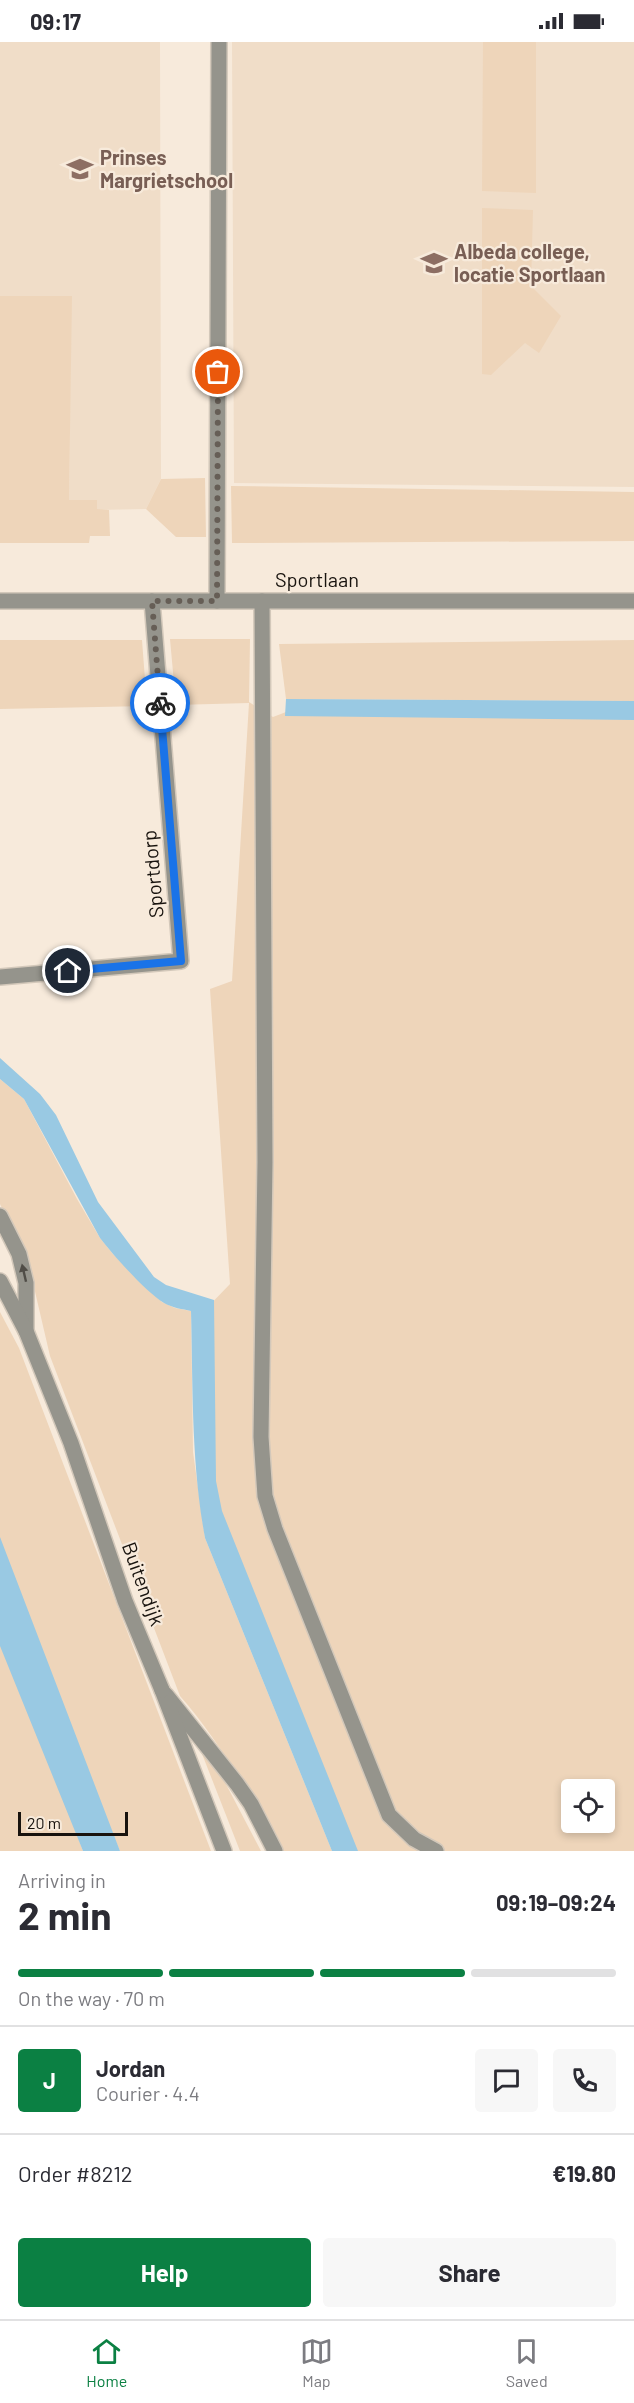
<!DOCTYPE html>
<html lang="en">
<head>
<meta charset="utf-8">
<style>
  body { margin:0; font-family:Barlow,sans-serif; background:#f7f7f7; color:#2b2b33; height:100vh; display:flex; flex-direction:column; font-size:22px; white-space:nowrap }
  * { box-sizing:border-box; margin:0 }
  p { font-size:20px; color:#7c7c81 }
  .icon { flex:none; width:33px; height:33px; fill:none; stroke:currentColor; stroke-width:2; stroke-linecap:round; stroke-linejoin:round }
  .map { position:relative; height:1809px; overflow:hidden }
  .details { display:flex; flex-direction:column; background:#fff; flex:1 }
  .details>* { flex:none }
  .buttons { position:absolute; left:561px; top:1737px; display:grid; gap:12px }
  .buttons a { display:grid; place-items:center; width:54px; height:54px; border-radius:6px; background:#fff; box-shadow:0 3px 9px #0003; font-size:30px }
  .scale { position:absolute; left:18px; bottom:15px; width:110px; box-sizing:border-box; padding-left:6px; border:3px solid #18130e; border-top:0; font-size:16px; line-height:21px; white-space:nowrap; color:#18130e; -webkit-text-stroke:4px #f7eadb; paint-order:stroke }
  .pin { position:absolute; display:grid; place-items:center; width:51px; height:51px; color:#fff; margin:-26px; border:3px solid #fff; border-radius:50%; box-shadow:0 2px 6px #0007 }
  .courier { position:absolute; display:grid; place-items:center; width:60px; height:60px; margin:-30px; border:4px solid #1a73e8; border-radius:50%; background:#fff; color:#222; box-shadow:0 2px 8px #0007 }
  .summary em { font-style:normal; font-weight:700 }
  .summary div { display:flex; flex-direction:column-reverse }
  .summary { display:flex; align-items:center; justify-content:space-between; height:102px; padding:0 18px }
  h1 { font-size:39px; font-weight:700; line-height:45px }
  .bar { display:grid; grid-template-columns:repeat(4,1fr); gap:9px 6px; align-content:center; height:72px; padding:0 18px }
  .bar i { height:8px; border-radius:4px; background:#e1e1e2 }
  .bar .on { background:#0b8043 }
  .bar p { grid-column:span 4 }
  .line { display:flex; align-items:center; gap:15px; padding:0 18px; border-top:2px solid #e1e1e2 }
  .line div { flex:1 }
  .round { display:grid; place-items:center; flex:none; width:63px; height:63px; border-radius:6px; background:#f7f7f7 }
  .button { display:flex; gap:12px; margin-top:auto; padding:12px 18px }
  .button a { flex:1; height:69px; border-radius:6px; background:#0b8043; color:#fff; font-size:24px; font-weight:700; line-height:69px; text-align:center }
  .button a+a { background:#f7f7f7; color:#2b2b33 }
  .status { display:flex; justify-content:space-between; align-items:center; height:42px; padding:0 30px; background:#fff; direction:ltr }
  .status svg { height:16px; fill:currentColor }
  .tab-bar { display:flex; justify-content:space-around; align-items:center; height:84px; border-top:2px solid #e1e1e2; background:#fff; font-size:16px; color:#7c7c81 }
  .tab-bar a { display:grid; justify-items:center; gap:3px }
  .tab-bar .on { color:#0b8043 }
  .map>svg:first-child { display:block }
</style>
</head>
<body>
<div class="status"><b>09:17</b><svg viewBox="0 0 49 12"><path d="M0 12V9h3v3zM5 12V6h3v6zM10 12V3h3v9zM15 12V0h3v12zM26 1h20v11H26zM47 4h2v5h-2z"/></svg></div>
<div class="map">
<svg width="634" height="1809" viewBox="0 0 634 1809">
  <rect width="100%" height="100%" fill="#f7eadb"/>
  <path fill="#f0ddc8" d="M 0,0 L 160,0 L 161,437 L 146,467 L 97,468 L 96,458 L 69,458 L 71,254 L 0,254 Z
    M 232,0 L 634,0 L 634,445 L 234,441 Z"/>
  <path fill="#eed5ba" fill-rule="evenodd" d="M 483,0 L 536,0 L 536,151 L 482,149 Z
    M 482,166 L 533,168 L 531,244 L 561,274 L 539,311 L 525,301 L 491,333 L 482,332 Z
    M 0,254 L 72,254 L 69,458 L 97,458 L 97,467 L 109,468 L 110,494 L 90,494 L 89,501 L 0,501 Z
    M 205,436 L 206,495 L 176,495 L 146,467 L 161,437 Z
    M 231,444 L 634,450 L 634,499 L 232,501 Z
    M 170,597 L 250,597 L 249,660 L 273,675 L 299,665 L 634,668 L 634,1809 L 348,1809 L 217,1488 L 202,1271 L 230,1242 L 210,947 L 232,939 L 249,661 L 176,663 ZM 572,1748 L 604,1748 L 604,1780 L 572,1780 Z
    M 0,598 L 142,598 L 147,664 L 0,667 Z
    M 634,598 L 634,659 L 286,657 L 279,602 Z
    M 0,1037 L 24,1057 L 77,1157 L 100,1196 L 113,1212 L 162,1260 L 175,1266 L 191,1269 L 193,1410 L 205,1496 L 332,1809 L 280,1809 C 250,1754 222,1702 180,1654 L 50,1314 L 30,1228 L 0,1162 Z
    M 0,1270 L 19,1306 L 211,1809 L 120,1809 L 0,1520 Z
    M 0,1587 L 83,1809 L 0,1809 Z
    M 197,1699 L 217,1725 L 261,1809 L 240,1809 Z"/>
  <path fill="#99c9e3" d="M 286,657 L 634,659 L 634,678 L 285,674 Z
    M 0,1016 L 40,1052 L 56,1073 L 98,1160 L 154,1235 L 166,1243 L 214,1258 L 216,1439 L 222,1469 L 358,1809 L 332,1809 L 205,1496 C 191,1420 193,1345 191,1269 C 182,1267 173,1266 164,1261 C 146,1250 113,1213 100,1196 L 24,1057 L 0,1037 Z
    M 0,1495 L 120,1809 L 83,1809 L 0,1604 Z"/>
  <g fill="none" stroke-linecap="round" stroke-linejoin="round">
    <g stroke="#d3c8ba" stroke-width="18">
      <path id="service" d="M 217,559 L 219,0
        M 262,559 L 265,1120 L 261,1395 L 265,1454 L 275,1487 L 389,1773 L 414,1797 L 436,1809
        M 0,935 L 181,919 L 152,559
        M 0,1174 L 19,1212 L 26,1241 L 26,1289
        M 166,1653 L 237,1742 L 251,1762 L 275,1809"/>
    </g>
    <g stroke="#d3c8ba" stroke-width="18">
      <path id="pedestrian" d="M 162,1648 L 224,1809"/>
    </g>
    <g stroke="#d3c8ba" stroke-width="18">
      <path id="minor" d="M 0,1239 L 26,1289 L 71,1401 L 125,1559 L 162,1648"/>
    </g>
    <g stroke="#d3c8ba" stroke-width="18">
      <path id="tertiary" d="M 0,559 L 634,559"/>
    </g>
    <use href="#service" stroke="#95948c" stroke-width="15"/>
    <use href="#pedestrian" stroke="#95948c" stroke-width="15"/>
    <use href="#minor" stroke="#95948c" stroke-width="15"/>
    <use href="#tertiary" stroke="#95948c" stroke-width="15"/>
  </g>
  <defs><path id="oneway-solid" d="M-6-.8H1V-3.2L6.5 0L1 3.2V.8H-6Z" transform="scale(1.5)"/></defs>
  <use fill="#504d47" href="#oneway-solid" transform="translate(24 1231) rotate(-103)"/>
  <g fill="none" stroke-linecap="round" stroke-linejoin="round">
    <path stroke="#665e56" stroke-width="6" stroke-dasharray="0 10.8" d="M 160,661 L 152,559 L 217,559 L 218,330"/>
    <path stroke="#1a73e8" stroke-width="8" d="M 68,929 L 181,919 L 160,661"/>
  </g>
  <defs>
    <g id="school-bare" transform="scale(2.07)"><path d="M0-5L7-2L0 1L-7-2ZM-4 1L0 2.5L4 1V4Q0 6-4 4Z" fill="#8d6e63" stroke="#f7eadb" stroke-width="2.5" paint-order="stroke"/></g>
    <g id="university-bare" transform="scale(2.07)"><path d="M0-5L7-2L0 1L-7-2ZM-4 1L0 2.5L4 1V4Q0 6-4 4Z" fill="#8d6e63" stroke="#f7eadb" stroke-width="2.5" paint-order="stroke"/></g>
  </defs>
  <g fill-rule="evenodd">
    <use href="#school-bare" x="80" y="127"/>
    <use href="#university-bare" x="434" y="221"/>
  </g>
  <g text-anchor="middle" stroke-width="4.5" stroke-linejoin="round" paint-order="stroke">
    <g font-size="20" font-weight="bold" fill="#785e54" stroke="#f7eadb" text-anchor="start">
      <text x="100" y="123">Prinses<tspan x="100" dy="23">Margrietschool</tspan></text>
      <text x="454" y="217">Albeda college,<tspan x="454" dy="23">locatie Sportlaan</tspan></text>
    </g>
    <g font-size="20" fill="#18130e" stroke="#f7eadb">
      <text x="317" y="545">Sportlaan</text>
      <text transform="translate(153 832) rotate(-95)" y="7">Sportdorp</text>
      <text transform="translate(143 1542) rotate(70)" y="7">Buitendijk</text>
    </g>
  </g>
</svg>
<div class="buttons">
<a><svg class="icon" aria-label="locate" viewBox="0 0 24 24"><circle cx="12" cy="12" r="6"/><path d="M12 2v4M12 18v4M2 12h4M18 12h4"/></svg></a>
</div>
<div class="scale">20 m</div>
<div class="pin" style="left:218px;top:330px;background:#ea580c"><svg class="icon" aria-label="bag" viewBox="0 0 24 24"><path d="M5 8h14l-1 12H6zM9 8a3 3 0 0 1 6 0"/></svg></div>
<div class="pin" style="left:68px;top:929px;background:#1f2937"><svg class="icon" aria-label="home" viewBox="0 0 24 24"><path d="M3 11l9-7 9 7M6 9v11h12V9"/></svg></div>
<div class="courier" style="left:160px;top:661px"><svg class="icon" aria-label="bike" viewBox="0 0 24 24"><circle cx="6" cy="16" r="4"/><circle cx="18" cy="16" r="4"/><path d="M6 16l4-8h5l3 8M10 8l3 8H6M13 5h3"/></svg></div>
</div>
<section class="details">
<div class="summary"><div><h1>2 min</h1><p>Arriving in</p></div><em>09:19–09:24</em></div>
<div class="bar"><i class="on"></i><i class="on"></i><i class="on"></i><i></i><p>On the way · 70 m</p></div>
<div class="line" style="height:108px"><b class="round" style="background:#0b8043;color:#fff">J</b><div><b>Jordan</b><p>Courier · 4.4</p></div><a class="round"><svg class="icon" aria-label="chat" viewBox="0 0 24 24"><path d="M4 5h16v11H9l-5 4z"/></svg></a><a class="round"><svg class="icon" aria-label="phone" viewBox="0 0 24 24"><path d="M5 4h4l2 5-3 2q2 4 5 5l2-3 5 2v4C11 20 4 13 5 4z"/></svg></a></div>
<div class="line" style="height:78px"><div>Order #8212</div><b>€19.80</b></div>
<div class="button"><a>Help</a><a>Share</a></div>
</section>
<nav class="tab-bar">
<a class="on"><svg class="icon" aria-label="home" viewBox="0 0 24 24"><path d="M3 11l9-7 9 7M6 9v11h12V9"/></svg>Home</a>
<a><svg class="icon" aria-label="map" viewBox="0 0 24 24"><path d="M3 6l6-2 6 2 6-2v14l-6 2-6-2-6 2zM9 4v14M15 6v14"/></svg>Map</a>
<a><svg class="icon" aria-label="saved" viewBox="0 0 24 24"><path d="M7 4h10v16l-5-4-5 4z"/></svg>Saved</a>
</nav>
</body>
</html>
